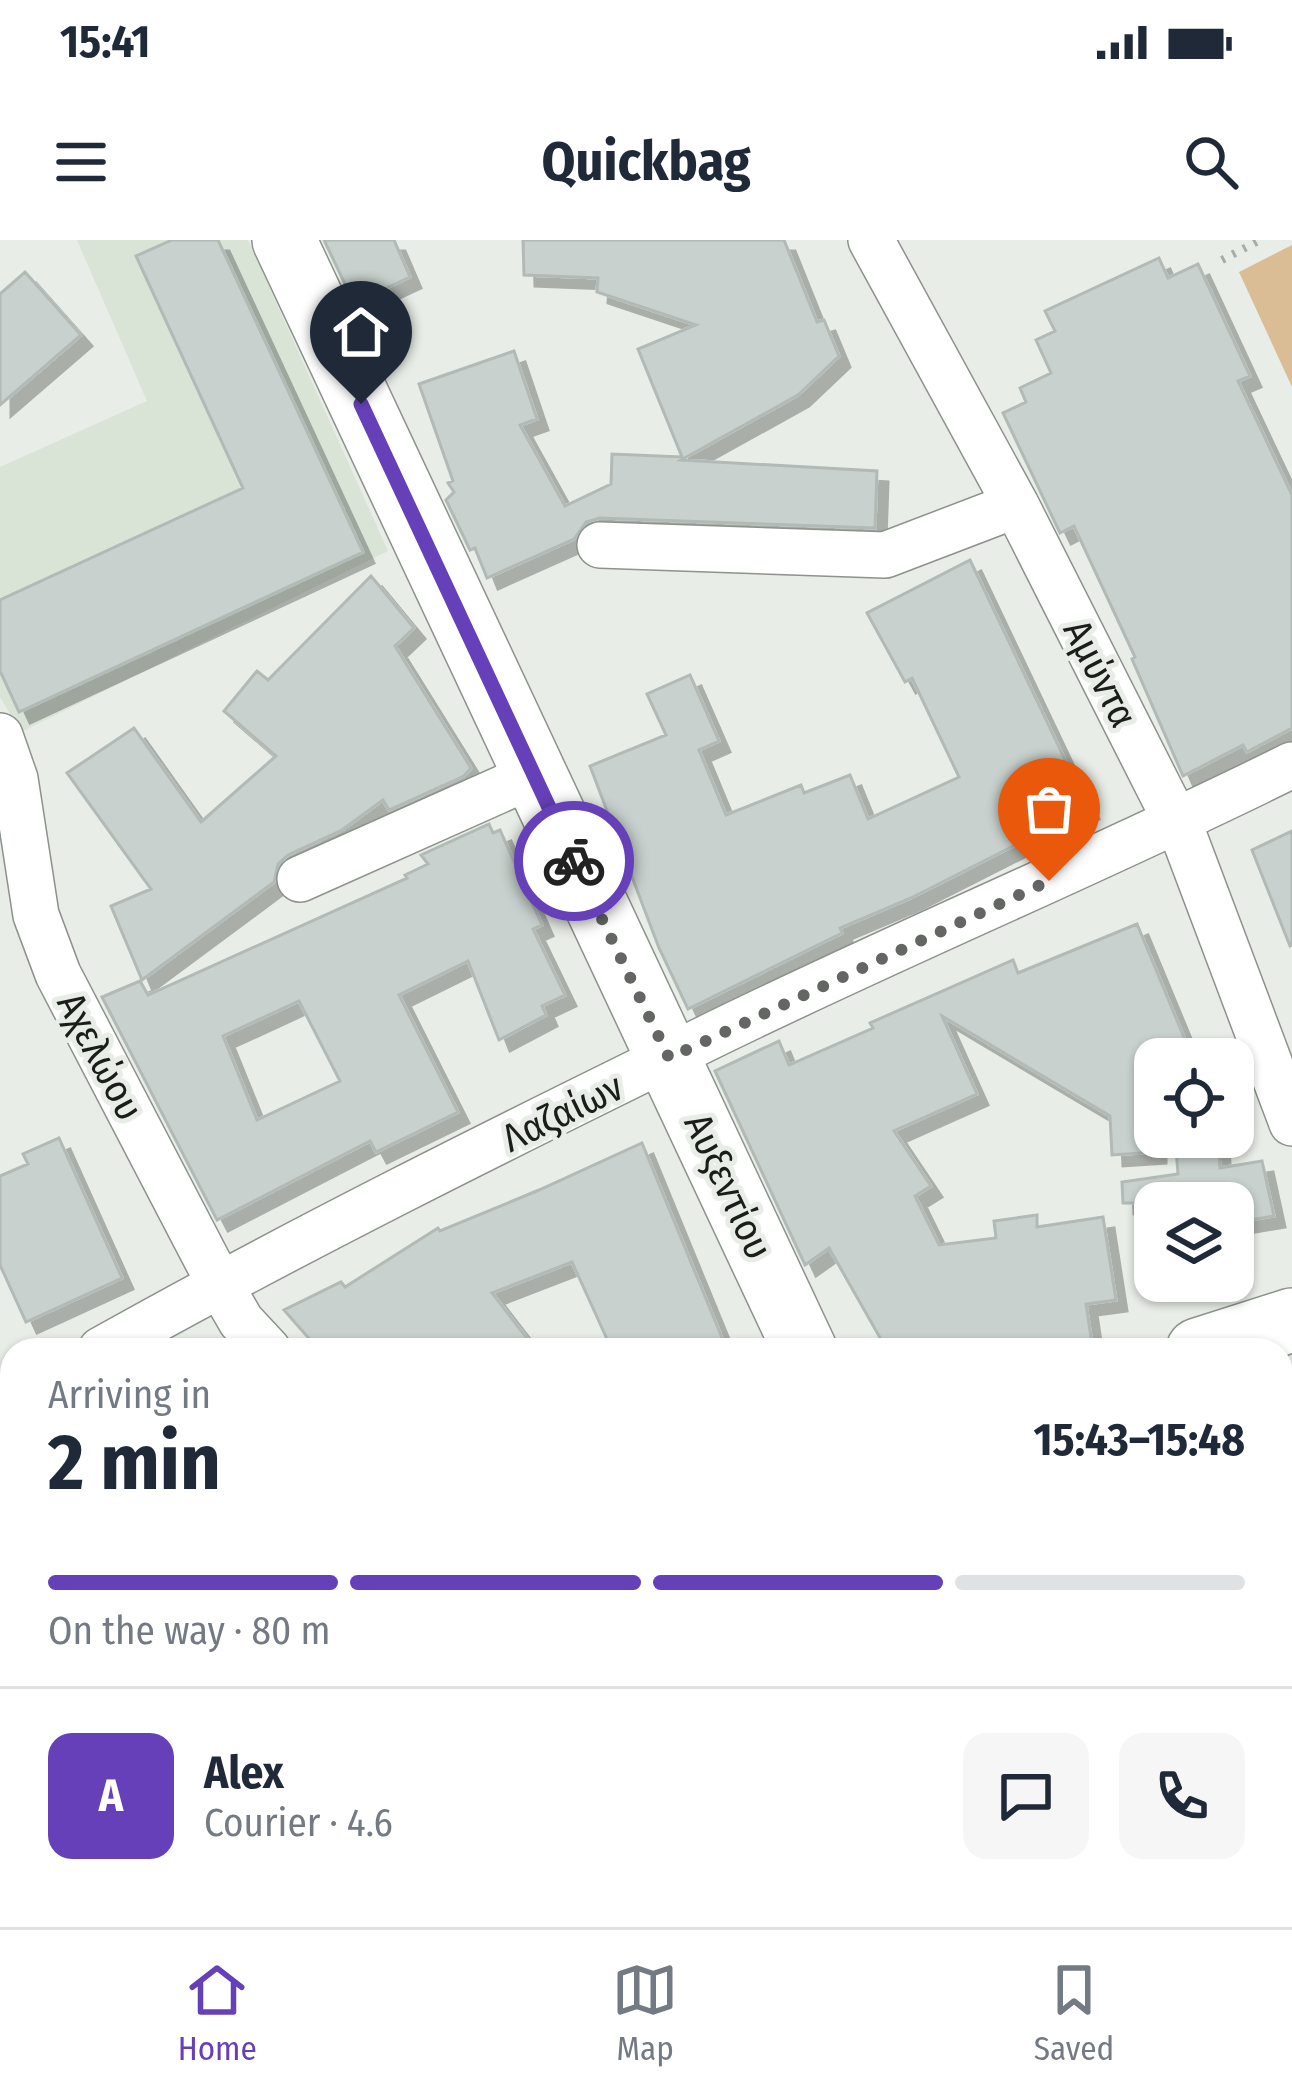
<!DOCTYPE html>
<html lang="en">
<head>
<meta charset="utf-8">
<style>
  body { margin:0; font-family:"Fira Sans Condensed",sans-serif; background:#f6f6f7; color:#1f2937; height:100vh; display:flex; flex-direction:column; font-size:45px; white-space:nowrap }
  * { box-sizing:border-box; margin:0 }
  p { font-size:39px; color:#747a83 }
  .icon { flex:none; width:66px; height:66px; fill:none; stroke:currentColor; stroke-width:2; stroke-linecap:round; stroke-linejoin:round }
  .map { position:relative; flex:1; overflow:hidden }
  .sheet { position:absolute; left:0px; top:1098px; width:1293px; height:591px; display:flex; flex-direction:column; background:#fff; border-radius:36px 36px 0 0; box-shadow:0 3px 9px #0004 }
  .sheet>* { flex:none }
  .fabs { position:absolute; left:1134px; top:798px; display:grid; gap:24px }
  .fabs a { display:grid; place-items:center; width:120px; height:120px; border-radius:24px; background:#fff; box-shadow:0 3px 9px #0004; font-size:60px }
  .pin { position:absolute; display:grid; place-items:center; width:102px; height:102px; color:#fff; margin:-123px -51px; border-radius:50% 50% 50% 0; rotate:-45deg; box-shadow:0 0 12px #0007 }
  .pin .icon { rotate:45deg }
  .courier { position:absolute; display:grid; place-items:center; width:120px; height:120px; margin:-60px; border:9px solid #6640b8; border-radius:50%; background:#fff; color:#222; box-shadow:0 3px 15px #0007 }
  .headline em { font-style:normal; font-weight:700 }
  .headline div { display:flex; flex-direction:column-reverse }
  .headline { display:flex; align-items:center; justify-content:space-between; height:204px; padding:0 48px }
  h1 { font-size:78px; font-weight:700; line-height:90px }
  .bar { display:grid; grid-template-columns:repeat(4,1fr); gap:18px 12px; align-content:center; height:144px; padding:0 48px }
  .bar i { height:15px; border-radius:9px; background:#e0e1e3 }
  .bar .selected { background:#6640b8 }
  .bar p { grid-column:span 4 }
  .line { display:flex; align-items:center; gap:30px; padding:0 48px; border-top:3px solid #e0e1e3 }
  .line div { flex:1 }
  .round { display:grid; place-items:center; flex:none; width:126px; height:126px; border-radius:24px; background:#f6f6f7 }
  .status { display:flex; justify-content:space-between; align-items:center; height:84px; padding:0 60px; background:#fff; direction:ltr }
  .status svg { height:33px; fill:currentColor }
  header { display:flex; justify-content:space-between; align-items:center; height:156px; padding:0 48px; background:#fff; font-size:54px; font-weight:700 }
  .menu { display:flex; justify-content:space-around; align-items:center; height:168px; border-top:3px solid #e0e1e3; background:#fff; font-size:33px; color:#747a83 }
  .menu a { display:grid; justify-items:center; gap:6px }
  .menu .selected { color:#6640b8 }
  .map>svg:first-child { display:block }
</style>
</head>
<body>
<div class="status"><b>15:41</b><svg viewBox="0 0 49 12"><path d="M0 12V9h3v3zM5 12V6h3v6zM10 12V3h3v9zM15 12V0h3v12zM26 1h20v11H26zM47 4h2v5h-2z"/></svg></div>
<header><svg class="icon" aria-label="menu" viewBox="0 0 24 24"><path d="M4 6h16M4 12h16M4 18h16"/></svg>Quickbag<svg class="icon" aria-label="search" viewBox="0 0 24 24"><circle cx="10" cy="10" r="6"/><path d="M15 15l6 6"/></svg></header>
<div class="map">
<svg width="1292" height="1687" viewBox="0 0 1292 1687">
  <defs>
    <filter id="shadow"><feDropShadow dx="11" dy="11" stdDeviation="0" flood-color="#0004"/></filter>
  </defs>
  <rect width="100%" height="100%" fill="#e8ede7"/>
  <path fill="#d9e3d6" d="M 77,0 L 248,0 L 388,311 L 21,492 L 0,457 L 0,227 L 147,161 Z"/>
  <path fill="#dabd94" d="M 1292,5 L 1292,147 L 1239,32 Z"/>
  <path fill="#c8d1cd" stroke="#b2bab7" stroke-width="3" fill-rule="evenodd" filter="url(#shadow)" d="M 172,0 L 218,0 L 363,312 L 19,472 L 0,431 L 0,360 L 243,248 L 136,16 Z
    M 324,0 L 394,0 L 410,37 L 354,63 Z
    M 523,0 L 784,0 L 817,82 L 824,80 L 839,116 L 798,155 L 681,220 L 877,231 L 875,288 L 600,278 L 586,282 L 574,299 L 487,338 L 475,308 L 470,310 L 446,260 L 454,252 L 448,243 L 453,241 L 419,144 L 514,111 L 537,179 L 520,185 L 565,266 L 611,244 L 612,214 L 682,217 L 638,109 L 696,85 L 597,52 L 598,38 L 524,35 Z
    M 1159,18 L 1168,38 L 1198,24 L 1250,136 L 1238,141 L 1292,255 L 1292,488 L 1247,512 L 1243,505 L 1183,536 L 1132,419 L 1135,417 L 1074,286 L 1060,293 L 1003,173 L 1026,162 L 1020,148 L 1051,133 L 1036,100 L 1055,91 L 1045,71 Z
    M 25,32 L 81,95 L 0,165 L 0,54 Z
    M 970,320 L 1088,568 L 911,658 L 840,688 L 842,693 L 688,769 L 659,708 L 590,526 L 666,495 L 647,454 L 690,435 L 719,501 L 699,510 L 726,575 L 801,545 L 804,553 L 850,535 L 868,579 L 959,537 L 912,438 L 905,442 L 867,373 Z
    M 371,336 L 414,388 L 395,406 L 471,528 L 464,536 L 389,570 L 383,560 L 342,590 L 288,615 L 278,624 L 274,642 L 142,740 L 111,666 L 151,649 L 67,533 L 134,488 L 201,582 L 276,516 L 224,471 L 257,431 L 268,440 Z
    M 489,584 L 493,593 L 500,590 L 542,685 L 533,689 L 565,755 L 542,766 L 546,775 L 499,800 L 468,721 L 399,755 L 458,872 L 376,912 L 370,901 L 217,980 L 102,757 L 140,741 L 148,755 L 407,638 L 405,635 L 428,624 L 421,615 ZM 299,761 L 340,841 L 257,880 L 223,796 Z
    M 1292,591 L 1292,705 L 1290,706 L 1252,610 Z
    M 1137,684 L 1193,819 L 1155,819 L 1155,912 L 1112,915 L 1110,876 L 942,776 L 977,854 L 894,891 L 931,946 L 915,956 L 939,1005 L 996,998 L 994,981 L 1037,975 L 1037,987 L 1103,977 L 1116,1060 L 1086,1064 L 1093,1110 L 887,1110 L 829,1008 L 805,1025 L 715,831 L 779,801 L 789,825 L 873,788 L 870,783 L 1013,720 L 1018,733 Z
    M 1175,897 L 1218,897 L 1220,928 L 1262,921 L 1274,976 L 1233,983 L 1233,963 L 1123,963 L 1122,942 L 1178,934 Z
    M 59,898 L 122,1038 L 26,1082 L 0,1025 L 0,936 L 28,924 L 23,914 Z
    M 642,903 L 727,1110 L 612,1110 L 572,1022 L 492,1053 L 536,1110 L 319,1110 L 284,1070 L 341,1042 L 345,1047 L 438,988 L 440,991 L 539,950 Z"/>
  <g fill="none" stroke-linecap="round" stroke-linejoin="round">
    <g stroke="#8d928c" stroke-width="48">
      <path id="street" d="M 871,0 L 1016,265 L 1185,599 L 1292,883
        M 600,305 L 885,315 L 1016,265
        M 0,496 L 15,539 L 36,675 L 58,734 L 219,1043 L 241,1081 L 268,1110
        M 300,639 L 533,535
        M 101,1110 C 299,999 503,898 707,798 C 900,703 1099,621 1292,525
        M 0,1166 L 12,1160
        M 0,1525 L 12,1540
        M 1281,1587 L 1292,1582"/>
    </g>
    <g stroke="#8d928c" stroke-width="66">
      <path id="secondary" d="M 284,0 L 805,1110
        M 1198,1110 L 1292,1080
        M 511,1677 L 517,1687
        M 1083,1677 L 1088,1687
        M 436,1687 L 460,1677"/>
    </g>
    <path stroke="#a8aca7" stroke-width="8" stroke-dasharray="3 9" stroke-linecap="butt" d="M 1222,20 L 1260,0"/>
    <use href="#street" stroke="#fff" stroke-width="45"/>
    <use href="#secondary" stroke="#fff" stroke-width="63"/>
  </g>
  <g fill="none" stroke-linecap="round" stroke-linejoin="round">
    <path stroke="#636662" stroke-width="12" stroke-dasharray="0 21.6" d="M 574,621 L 669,818 L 1049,641"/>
    <path stroke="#6640b8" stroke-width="15" d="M 361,164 L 574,621"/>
  </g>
  <g text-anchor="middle" stroke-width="10" stroke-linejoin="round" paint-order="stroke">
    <g font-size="39" fill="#1b1d1a" stroke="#e8ede7">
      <text transform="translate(1101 433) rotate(63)" y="14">Αμύντα</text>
      <text transform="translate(101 816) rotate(62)" y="14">Αχελώου</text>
      <text transform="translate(562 872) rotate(-26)" y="14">Λαζαίων</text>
      <text transform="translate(729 946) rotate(65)" y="14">Αυξεντίου</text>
    </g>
  </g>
</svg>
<div class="fabs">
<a><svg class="icon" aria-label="locate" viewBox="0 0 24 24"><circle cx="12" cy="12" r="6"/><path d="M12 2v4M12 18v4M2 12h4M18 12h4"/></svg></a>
<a><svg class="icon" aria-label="layers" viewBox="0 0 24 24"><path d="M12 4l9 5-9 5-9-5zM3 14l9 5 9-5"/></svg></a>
</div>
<div class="pin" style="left:1049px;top:641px;background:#ea580c"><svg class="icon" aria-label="bag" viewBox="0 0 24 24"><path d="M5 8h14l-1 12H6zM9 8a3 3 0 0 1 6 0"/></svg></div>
<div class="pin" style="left:361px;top:164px;background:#1f2937"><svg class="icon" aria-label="home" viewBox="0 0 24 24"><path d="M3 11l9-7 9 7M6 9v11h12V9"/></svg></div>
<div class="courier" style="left:574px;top:621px"><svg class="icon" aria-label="bike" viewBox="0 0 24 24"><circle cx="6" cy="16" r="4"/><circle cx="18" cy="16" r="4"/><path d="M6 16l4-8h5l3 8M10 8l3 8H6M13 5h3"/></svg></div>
<section class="sheet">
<div class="headline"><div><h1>2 min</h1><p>Arriving in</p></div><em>15:43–15:48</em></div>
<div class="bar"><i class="selected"></i><i class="selected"></i><i class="selected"></i><i></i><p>On the way · 80 m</p></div>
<div class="line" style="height:216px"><b class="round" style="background:#6640b8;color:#fff">A</b><div><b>Alex</b><p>Courier · 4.6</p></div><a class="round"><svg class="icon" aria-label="chat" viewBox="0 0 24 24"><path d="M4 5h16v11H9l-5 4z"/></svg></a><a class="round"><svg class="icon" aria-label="phone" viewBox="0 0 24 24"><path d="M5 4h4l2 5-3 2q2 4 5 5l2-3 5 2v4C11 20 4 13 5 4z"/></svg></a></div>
</section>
</div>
<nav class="menu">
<a class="selected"><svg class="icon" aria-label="home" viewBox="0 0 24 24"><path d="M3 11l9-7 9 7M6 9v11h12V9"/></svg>Home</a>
<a><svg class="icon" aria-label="map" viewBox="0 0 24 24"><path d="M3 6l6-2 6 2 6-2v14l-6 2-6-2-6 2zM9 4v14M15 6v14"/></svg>Map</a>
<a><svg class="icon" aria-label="saved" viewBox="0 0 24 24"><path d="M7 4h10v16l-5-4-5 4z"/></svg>Saved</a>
</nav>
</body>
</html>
